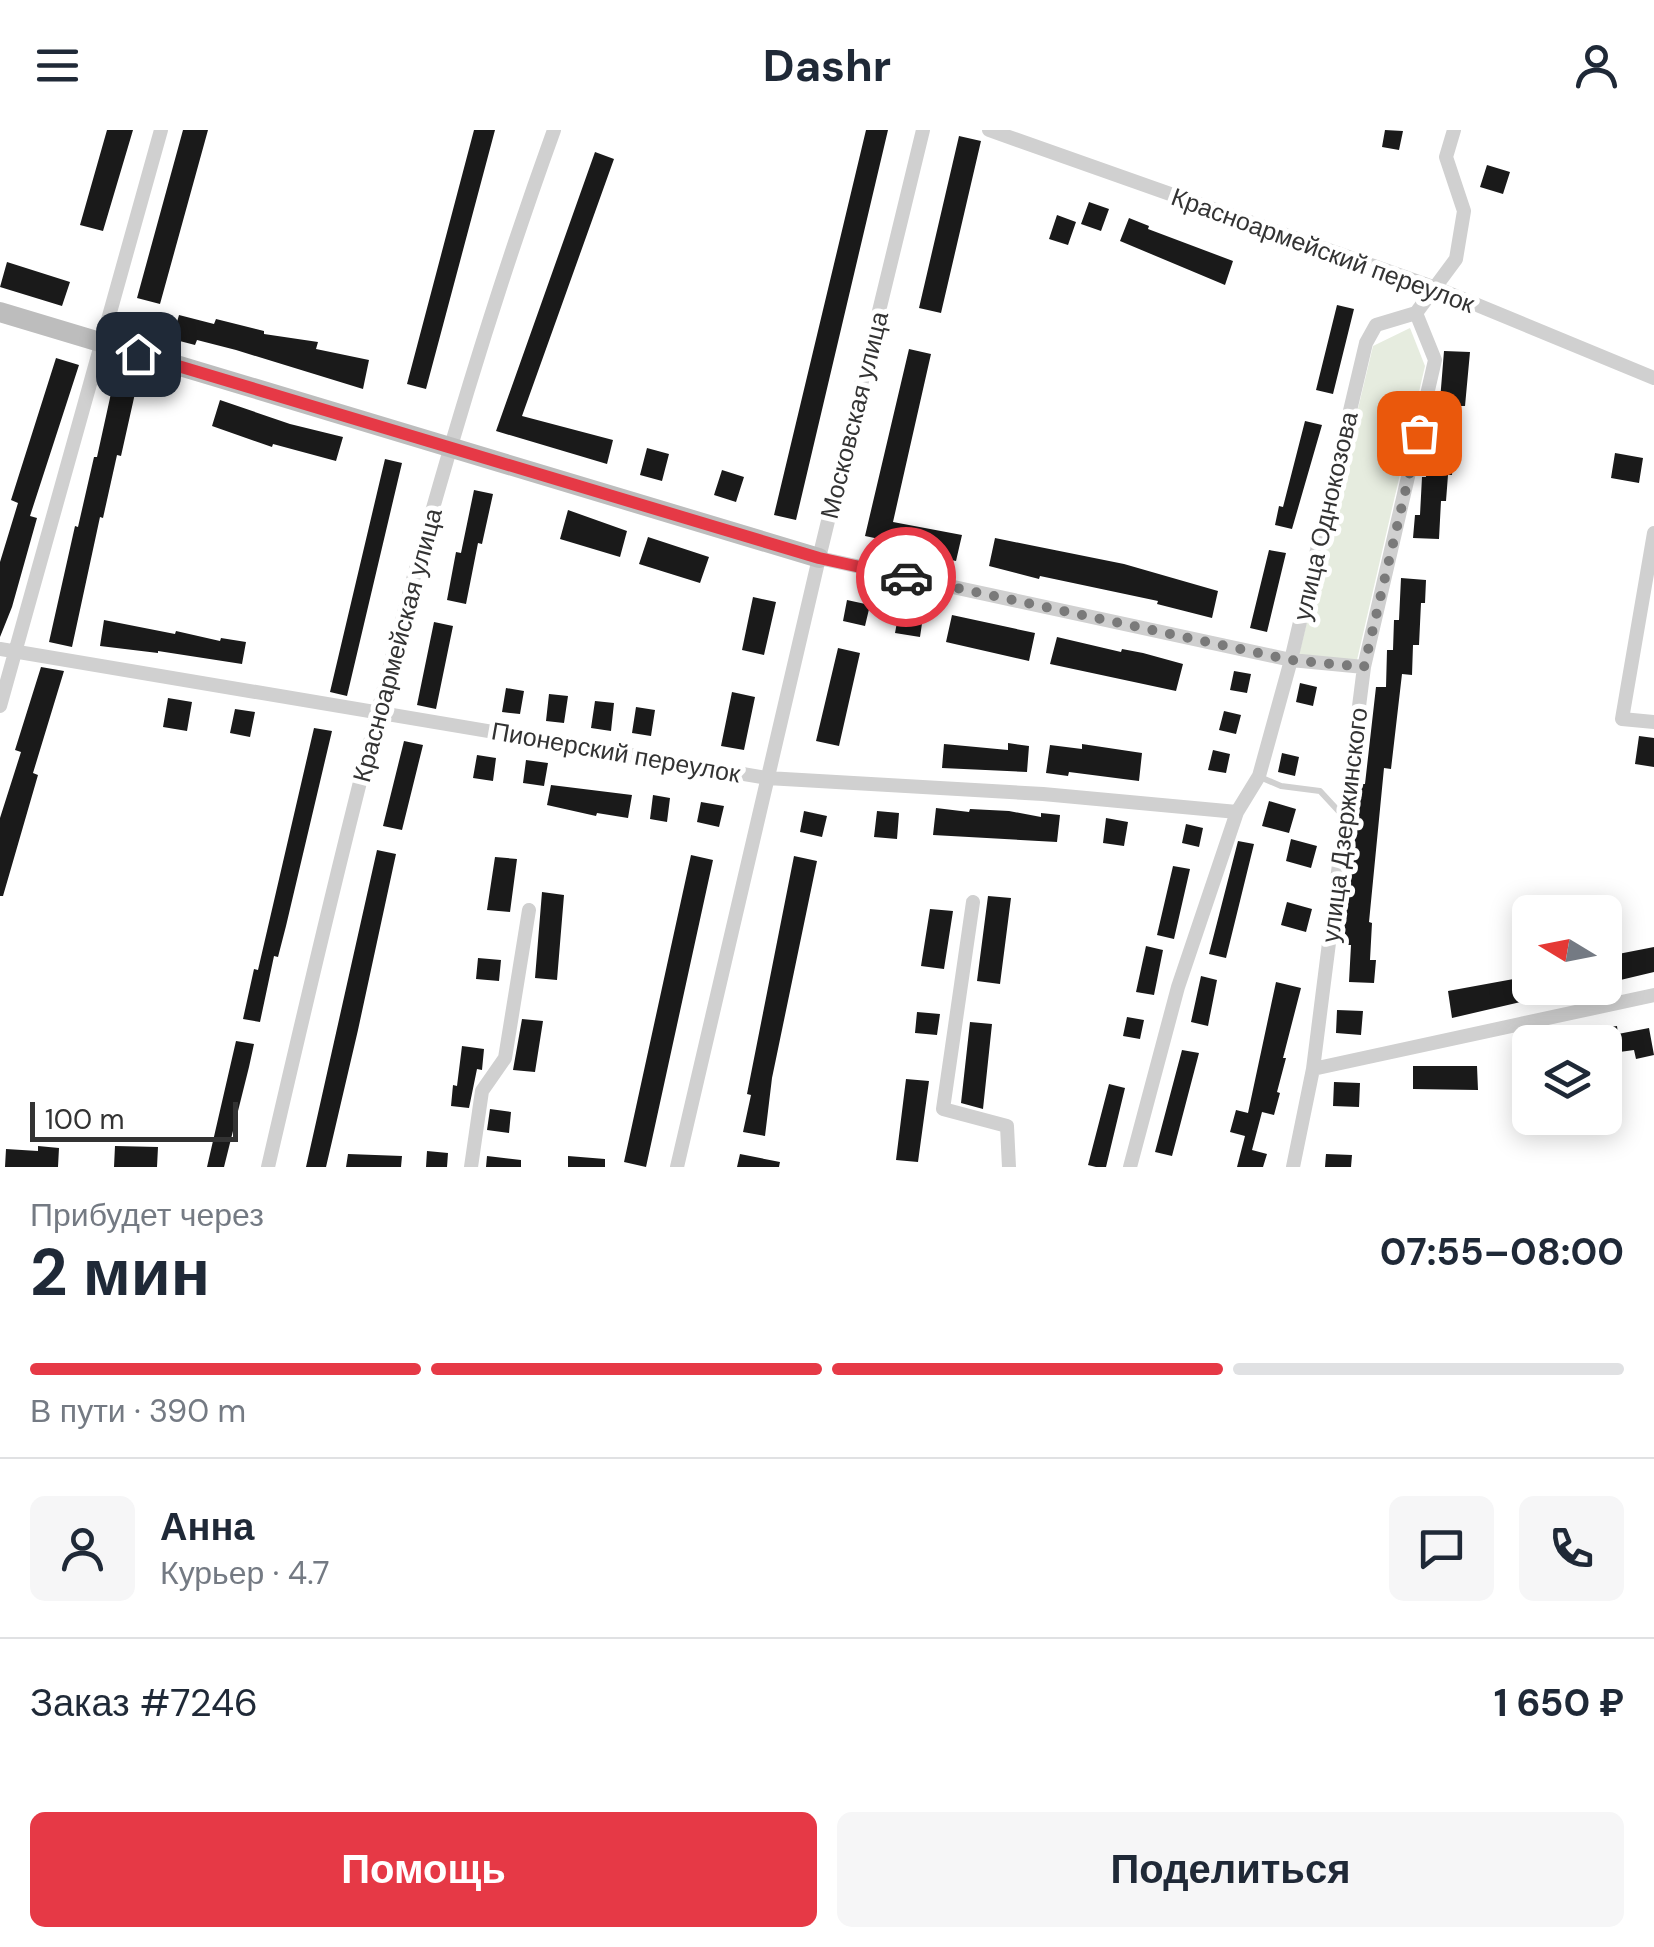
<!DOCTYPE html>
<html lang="ru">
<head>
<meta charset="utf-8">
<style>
  body { margin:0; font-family:"DM Sans",sans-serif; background:#f6f6f7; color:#1f2937; height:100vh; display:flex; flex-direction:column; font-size:38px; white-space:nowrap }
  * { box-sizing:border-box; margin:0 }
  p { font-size:32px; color:#747a83 }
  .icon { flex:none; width:55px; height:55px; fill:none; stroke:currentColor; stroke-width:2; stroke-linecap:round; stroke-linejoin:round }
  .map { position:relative; height:1037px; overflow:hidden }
  .panel { display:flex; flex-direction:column; background:#fff; flex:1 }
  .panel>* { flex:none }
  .needle { width:65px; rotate:280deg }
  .buttons { position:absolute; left:1512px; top:765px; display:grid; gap:20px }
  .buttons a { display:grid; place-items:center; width:110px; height:110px; border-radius:15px; background:#fff; box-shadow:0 5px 25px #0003; font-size:50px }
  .scale { position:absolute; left:30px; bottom:25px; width:208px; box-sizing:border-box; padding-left:10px; border:5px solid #333; border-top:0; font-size:28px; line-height:35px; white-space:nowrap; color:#333; -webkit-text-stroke:8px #fff; paint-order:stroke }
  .pin { position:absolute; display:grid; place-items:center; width:85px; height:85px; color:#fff; margin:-42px; border-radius:20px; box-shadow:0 5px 15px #0006 }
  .courier { position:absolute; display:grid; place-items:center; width:100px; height:100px; margin:-50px; border:8px solid #e63946; border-radius:50%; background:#fff; color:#222; box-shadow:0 2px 12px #0007 }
  .overview em { font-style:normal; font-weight:700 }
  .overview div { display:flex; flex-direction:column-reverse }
  .overview { display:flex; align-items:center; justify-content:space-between; height:170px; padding:0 30px }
  h1 { font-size:65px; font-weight:700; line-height:75px }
  .bar { display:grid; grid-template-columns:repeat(4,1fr); gap:15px 10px; align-content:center; height:120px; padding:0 30px }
  .bar i { height:12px; border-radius:8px; background:#e0e1e3 }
  .bar .active { background:#e63946 }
  .bar p { grid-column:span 4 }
  .line { display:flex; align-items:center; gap:25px; padding:0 30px; border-top:2px solid #e0e1e3 }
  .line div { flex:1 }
  .round { display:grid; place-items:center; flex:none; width:105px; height:105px; border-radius:15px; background:#f6f6f7 }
  .cta { display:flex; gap:20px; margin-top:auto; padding:20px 30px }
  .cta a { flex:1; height:115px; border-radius:15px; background:#e63946; color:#fff; font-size:40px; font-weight:700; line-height:115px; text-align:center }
  .cta a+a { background:#f6f6f7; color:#1f2937 }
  header { display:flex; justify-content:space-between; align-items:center; height:130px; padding:0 30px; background:#fff; font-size:45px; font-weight:700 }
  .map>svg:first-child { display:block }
</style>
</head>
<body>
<header><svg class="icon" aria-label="menu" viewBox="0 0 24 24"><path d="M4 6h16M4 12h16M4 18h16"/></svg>Dashr<svg class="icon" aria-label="person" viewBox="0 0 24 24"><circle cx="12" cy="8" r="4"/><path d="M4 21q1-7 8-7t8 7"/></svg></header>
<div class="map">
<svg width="1654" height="1037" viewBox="0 0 1654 1037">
  <rect width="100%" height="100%" fill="#fff"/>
  <path fill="#e6ecdf" d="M 1410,198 L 1425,236 L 1357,530 L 1299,525 L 1373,216 Z"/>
  <path fill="#1a1a1a" d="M 107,0 L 133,0 L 103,101 L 80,95 Z
    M 183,0 L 208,0 L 160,174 L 137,168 Z
    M 474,0 L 495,0 L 426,259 L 407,254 Z
    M 866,0 L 888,0 L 796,390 L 774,385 Z
    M 1385,0 L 1403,1 L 1399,20 L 1382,17 Z
    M 959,6 L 981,11 L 941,183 L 919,178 Z
    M 595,22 L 614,29 L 522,286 L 613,310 L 607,334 L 496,301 Z
    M 1487,35 L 1510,42 L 1503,64 L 1480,57 Z
    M 1089,72 L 1109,79 L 1101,101 L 1081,94 Z
    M 1057,85 L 1076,92 L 1068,115 L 1049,109 Z
    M 1129,88 L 1149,96 L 1148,99 L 1233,131 L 1225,155 L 1120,111 Z
    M 7,132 L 70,152 L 62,176 L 0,157 Z
    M 1337,175 L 1354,179 L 1333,264 L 1316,260 Z
    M 179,185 L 214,194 L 216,189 L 264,201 L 264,204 L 318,212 L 316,219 L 369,230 L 363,259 L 236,220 L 197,210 L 195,215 L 172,209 Z
    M 909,219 L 931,224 L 893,392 L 962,405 L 956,431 L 902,420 L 903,414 L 865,406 Z
    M 1444,221 L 1470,222 L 1465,276 L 1460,276 L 1458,308 L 1454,307 L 1452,345 L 1448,345 L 1446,371 L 1441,371 L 1439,409 L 1413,408 L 1415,385 L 1420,385 L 1422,347 L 1426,347 L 1427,321 L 1432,321 L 1434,283 L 1439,283 Z
    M 56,228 L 79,235 L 30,386 L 37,388 L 12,477 L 0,507 L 0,432 L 18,373 L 11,370 Z
    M 117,236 L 140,241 L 121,326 L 117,325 L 103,388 L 100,387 L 72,517 L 49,512 L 75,396 L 78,397 L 94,327 L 97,327 Z
    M 220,270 L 290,294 L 343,307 L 336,331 L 273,314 L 272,317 L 212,296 Z
    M 1305,291 L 1322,295 L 1292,399 L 1275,395 L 1279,376 L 1283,377 Z
    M 647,318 L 669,324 L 662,351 L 640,345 Z
    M 1615,323 L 1643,328 L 1639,353 L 1611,348 Z
    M 385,329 L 402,333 L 347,566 L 330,562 Z
    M 722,340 L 744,347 L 736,372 L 714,365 Z
    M 474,360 L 493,364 L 482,414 L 478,413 L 466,474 L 447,470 L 456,422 L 461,423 Z
    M 568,380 L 627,401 L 620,427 L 560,409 Z
    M 648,407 L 709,427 L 700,453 L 639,434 Z
    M 995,408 L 1124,434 L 1218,461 L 1212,488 L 1157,474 L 1158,471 L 1040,446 L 1039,449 L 989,436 Z
    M 1269,420 L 1286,423 L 1267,502 L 1250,498 Z
    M 1401,448 L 1426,450 L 1425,473 L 1421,473 L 1419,515 L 1413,515 L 1412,545 L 1402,544 L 1391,639 L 1384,638 L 1369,792 L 1372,793 L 1370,830 L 1376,830 L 1374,853 L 1349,852 L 1351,815 L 1345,815 L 1344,777 L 1360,654 L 1365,654 L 1376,557 L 1386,557 L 1387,520 L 1393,520 L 1394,490 L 1399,490 Z
    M 753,467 L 776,472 L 764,525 L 742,520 Z
    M 847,470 L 870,475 L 865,496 L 843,491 Z
    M 900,476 L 924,480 L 920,507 L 895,503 Z
    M 952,485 L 1035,503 L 1029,531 L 946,512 Z
    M 104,490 L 175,504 L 176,501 L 220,511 L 221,508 L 246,512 L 242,534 L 158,521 L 158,523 L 100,516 Z
    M 434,492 L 453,496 L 436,579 L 417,575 Z
    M 1057,507 L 1121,522 L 1122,519 L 1143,523 L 1183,534 L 1176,561 L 1050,534 Z
    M 838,518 L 860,523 L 839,616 L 816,611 Z
    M 41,537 L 64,541 L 33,643 L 38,645 L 3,766 L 0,766 L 0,688 L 21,622 L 15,620 Z
    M 1234,541 L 1251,544 L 1247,563 L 1230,560 Z
    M 1300,553 L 1317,557 L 1313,576 L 1296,572 Z
    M 506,558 L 524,561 L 520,584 L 502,582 Z
    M 732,562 L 755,567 L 744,620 L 721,616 Z
    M 549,564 L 568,566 L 564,593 L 546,591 Z
    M 168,568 L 192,572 L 187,601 L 163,597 Z
    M 595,571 L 614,573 L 611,601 L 591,598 Z
    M 636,577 L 655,580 L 651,606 L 632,603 Z
    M 235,579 L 255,582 L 250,607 L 230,603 Z
    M 1224,581 L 1241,585 L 1236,604 L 1219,600 Z
    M 314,598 L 332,601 L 286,796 L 278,827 L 274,826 L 260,892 L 243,889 L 254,839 L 258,840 Z
    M 1639,606 L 1654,608 L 1654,637 L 1635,634 Z
    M 404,611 L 423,615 L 402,700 L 383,696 Z
    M 1008,613 L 1029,616 L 1027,642 L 942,638 L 944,614 L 1008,620 Z
    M 1082,614 L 1142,623 L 1139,651 L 1069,642 L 1068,646 L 1046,643 L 1050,615 L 1082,619 Z
    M 1213,620 L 1230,624 L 1226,643 L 1208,640 Z
    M 1282,623 L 1299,627 L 1295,646 L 1278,642 Z
    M 477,625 L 496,628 L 493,651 L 473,648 Z
    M 526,630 L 548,633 L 544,656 L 523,653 Z
    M 551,655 L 632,665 L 628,688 L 597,683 L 596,686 L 547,675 Z
    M 653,665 L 670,668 L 667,692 L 650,689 Z
    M 1269,671 L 1296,679 L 1289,703 L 1262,696 Z
    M 701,672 L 724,676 L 719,697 L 697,692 Z
    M 936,678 L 969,682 L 970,679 L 1009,681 L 1041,687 L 1041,683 L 1060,685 L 1057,712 L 933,705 Z
    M 804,681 L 827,686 L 822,707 L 800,702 Z
    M 877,681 L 899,683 L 897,709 L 874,707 Z
    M 1106,688 L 1128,692 L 1124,716 L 1103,713 Z
    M 1186,694 L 1203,698 L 1199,717 L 1182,713 Z
    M 1291,709 L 1317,716 L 1311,738 L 1286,731 Z
    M 1238,711 L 1254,714 L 1226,828 L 1209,824 Z
    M 377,720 L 396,724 L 358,900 L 326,1037 L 306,1037 Z
    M 691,725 L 713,730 L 646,1037 L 624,1032 Z
    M 794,726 L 817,731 L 772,948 L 765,1006 L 743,1002 L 751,965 L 747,964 Z
    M 495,727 L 517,729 L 510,782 L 487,780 Z
    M 1173,736 L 1190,739 L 1174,809 L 1157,805 Z
    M 542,762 L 564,765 L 557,850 L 535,848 Z
    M 988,766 L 1011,768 L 1000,854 L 977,851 Z
    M 1287,772 L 1312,779 L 1306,802 L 1281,795 Z
    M 930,779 L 953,781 L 944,839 L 921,836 Z
    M 1146,816 L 1163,820 L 1154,865 L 1136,862 Z
    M 1654,817 L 1654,842 L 1612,852 L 1608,826 Z
    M 478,828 L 501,830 L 499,851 L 476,849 Z
    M 1201,846 L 1217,850 L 1208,896 L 1191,892 Z
    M 1530,846 L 1530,858 L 1536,858 L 1538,868 L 1452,888 L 1448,861 Z
    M 1276,852 L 1301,858 L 1283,928 L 1286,928 L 1277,962 L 1280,963 L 1274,985 L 1262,982 L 1252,1020 L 1267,1024 L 1263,1037 L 1237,1037 L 1245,1006 L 1230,1002 L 1236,980 L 1248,983 Z
    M 1337,880 L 1363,881 L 1361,905 L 1336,903 Z
    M 917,882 L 940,884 L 937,905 L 915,903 Z
    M 1127,887 L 1144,890 L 1140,909 L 1123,906 Z
    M 522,889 L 543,891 L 535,942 L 513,940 Z
    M 970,892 L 992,894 L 983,979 L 961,973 Z
    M 1617,896 L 1618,904 L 1649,898 L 1654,925 L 1636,929 L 1634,920 L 1605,924 L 1605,912 L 1597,912 L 1595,899 Z
    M 236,911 L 254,914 L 249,937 L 224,1037 L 207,1037 Z
    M 462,916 L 484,919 L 482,940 L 477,939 L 469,978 L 451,976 L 453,955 L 457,956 Z
    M 1182,920 L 1199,923 L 1172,1026 L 1155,1022 Z
    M 1413,936 L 1477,936 L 1478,960 L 1413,959 Z
    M 906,949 L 929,951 L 918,1032 L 896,1030 Z
    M 1334,952 L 1360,953 L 1359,977 L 1333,976 Z
    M 1109,954 L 1125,958 L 1106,1037 L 1096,1037 L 1088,1035 Z
    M 490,979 L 511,982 L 509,1003 L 487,1000 Z
    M 38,1016 L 59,1018 L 58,1037 L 5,1037 L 6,1019 L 38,1021 Z
    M 115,1016 L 158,1017 L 157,1037 L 114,1037 Z
    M 427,1021 L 448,1023 L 447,1037 L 426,1037 Z
    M 348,1024 L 402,1026 L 401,1037 L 346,1037 Z
    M 740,1024 L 780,1032 L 779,1037 L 737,1037 Z
    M 1326,1024 L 1352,1025 L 1351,1037 L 1325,1037 Z
    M 487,1026 L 521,1030 L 521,1037 L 486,1037 Z
    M 568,1026 L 605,1029 L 605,1037 L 568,1037 Z"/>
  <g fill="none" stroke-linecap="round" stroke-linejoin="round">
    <path stroke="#d0d0d0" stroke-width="6" d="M 1260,647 L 1281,656 L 1320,661 L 1344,687"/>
    <path stroke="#d0d0d0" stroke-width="14" d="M 989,0 L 1436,158 L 1654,248
      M 1654,403 L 1622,589 L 1654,592
      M 819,428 L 1291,530 L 1364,537
      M 0,519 L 767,648 L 1043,664 L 1237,682
      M 0,576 L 161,0
      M 973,772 L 943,979 L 1007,996 L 1009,1037
      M 1313,939 L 1654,865
      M 268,1037 C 349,688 432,337 554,0
      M 471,1037 L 482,961 L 505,928 L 529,780
      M 677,1037 L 819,428 L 923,0
      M 1130,1037 L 1178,857 L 1237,682 L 1259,646 L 1291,530 L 1366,213 L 1376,195 L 1416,183 L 1456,129 L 1464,81 L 1446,27 L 1454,0
      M 1293,1037 L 1313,939 L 1364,537 L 1435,230 L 1416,183"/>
    <path stroke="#bdbdbd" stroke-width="20" d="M 0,182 L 819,428"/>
  </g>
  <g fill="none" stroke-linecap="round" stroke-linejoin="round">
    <path stroke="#7a7a7a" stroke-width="10" stroke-dasharray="0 18" d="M 906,447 L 1291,530 L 1364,537 L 1419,303"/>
    <path stroke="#e63946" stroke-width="12" d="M 138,224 L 819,428 L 906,447"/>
  </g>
  <g text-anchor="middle" stroke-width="10" stroke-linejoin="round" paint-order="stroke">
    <g font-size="25" fill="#333" stroke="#fff">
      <text transform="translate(1323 120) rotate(20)" y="9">Красноармейский переулок</text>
      <text transform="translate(854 285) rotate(-76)" y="9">Московская улица</text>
      <text transform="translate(1325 386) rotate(-77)" y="9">улица Однокозова</text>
      <text transform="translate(397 515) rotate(-75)" y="9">Красноармейская улица</text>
      <text transform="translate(616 622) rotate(10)" y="9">Пионерский переулок</text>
      <text transform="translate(1344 695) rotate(-83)" y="9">улица Дзержинского</text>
    </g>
  </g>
</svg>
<div class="buttons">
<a><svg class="needle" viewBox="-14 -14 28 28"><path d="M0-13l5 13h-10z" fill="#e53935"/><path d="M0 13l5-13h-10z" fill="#747a83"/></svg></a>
<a><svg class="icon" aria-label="layers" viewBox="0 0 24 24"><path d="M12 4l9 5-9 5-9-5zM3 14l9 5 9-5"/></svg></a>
</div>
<div class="scale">100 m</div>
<div class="pin" style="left:1419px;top:303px;background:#ea580c"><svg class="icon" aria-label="bag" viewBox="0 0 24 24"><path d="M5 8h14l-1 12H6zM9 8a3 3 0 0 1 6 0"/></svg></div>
<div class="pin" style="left:138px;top:224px;background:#1f2937"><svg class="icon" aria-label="home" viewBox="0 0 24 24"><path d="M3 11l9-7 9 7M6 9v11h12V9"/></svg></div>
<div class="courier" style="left:906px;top:447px"><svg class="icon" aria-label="car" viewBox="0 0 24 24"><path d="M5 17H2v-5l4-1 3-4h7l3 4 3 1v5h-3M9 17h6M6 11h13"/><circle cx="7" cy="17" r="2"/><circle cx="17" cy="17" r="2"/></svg></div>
</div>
<section class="panel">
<div class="overview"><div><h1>2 мин</h1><p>Прибудет через</p></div><em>07:55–08:00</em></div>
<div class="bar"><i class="active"></i><i class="active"></i><i class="active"></i><i></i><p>В пути · 390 m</p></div>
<div class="line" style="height:180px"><a class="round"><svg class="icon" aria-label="person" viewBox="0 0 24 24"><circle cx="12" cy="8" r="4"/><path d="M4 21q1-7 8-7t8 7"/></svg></a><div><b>Анна</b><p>Курьер · 4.7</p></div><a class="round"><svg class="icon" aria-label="chat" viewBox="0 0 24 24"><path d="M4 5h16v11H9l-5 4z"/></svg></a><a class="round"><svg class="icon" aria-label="phone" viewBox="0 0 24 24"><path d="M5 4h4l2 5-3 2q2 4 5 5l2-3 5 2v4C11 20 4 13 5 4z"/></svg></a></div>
<div class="line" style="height:130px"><div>Заказ #7246</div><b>1 650 ₽</b></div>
<div class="cta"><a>Помощь</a><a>Поделиться</a></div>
</section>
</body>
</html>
